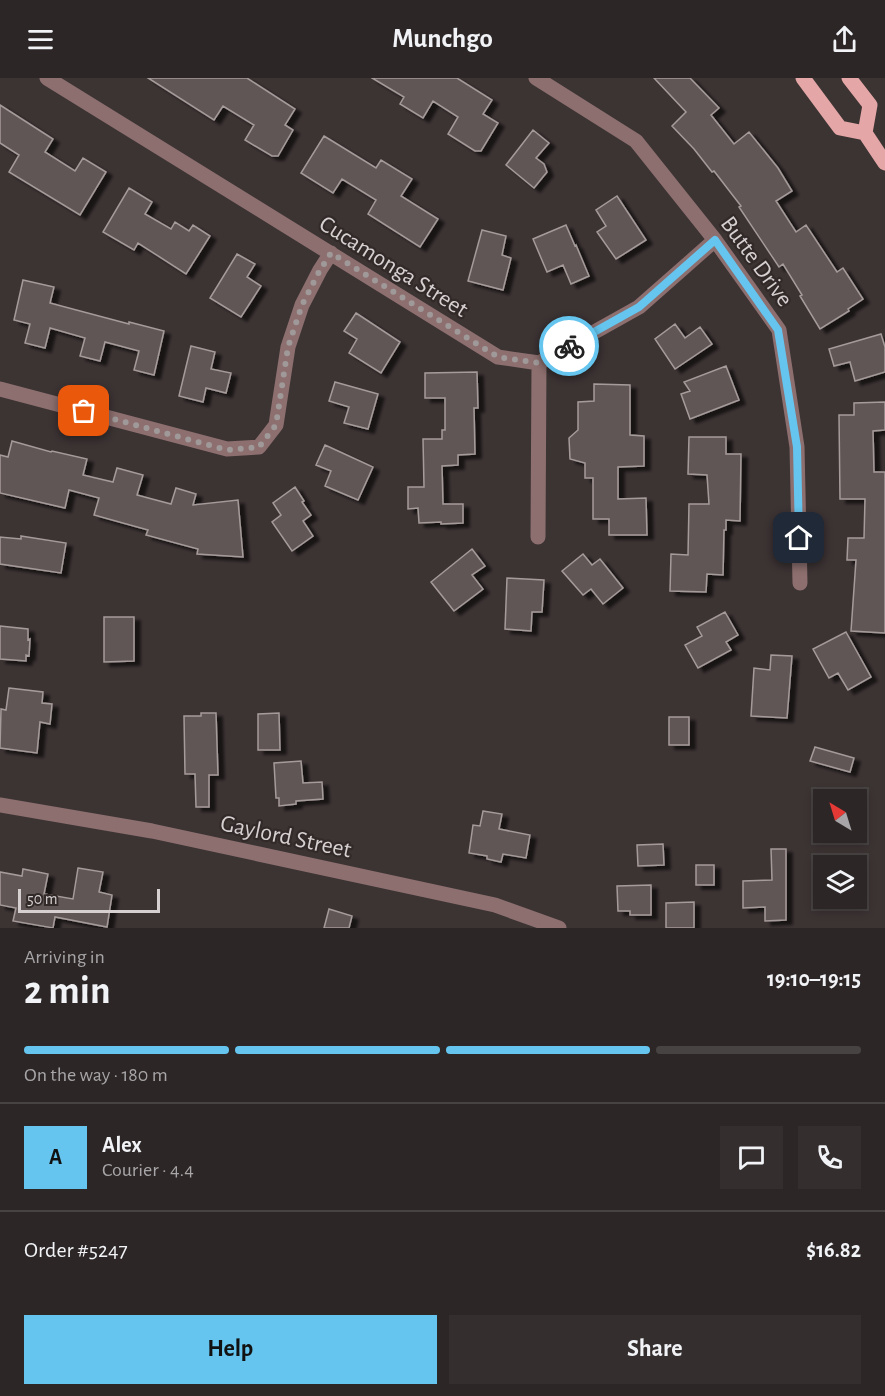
<!DOCTYPE html>
<html lang="en">
<head>
<meta charset="utf-8">
<style>
  body { margin:0; font-family:"Alegreya Sans",sans-serif; background:#352e2e; color:#f1f3f6; height:100vh; display:flex; flex-direction:column; font-size:22px; white-space:nowrap }
  * { box-sizing:border-box; margin:0 }
  p { font-size:20px; color:#a7a5a7 }
  .icon { flex:none; width:33px; height:33px; fill:none; stroke:currentColor; stroke-width:2; stroke-linecap:round; stroke-linejoin:round }
  .map { position:relative; height:850px; overflow:hidden }
  .drawer { display:flex; flex-direction:column; background:#2d2626; flex:1 }
  .drawer>* { flex:none }
  .needle { width:39px; rotate:322deg }
  .fabs { position:absolute; left:813px; top:711px; display:grid; gap:12px }
  .fabs a { display:grid; place-items:center; width:54px; height:54px; border-radius:0px; background:#2d2626; box-shadow:0 3px 9px #0003,0 0 0 2px #484343; font-size:30px }
  .scale { position:absolute; left:18px; bottom:15px; width:142px; box-sizing:border-box; padding-left:6px; border:3px solid #d6d0d0; border-top:0; font-size:16px; line-height:21px; white-space:nowrap; color:#d6d0d0; -webkit-text-stroke:4px #322929; paint-order:stroke }
  .pin { position:absolute; display:grid; place-items:center; width:51px; height:51px; color:#fff; margin:-26px; border-radius:12px; box-shadow:0 3px 9px #0006 }
  .courier { position:absolute; display:grid; place-items:center; width:60px; height:60px; margin:-30px; border:4px solid #65c5ee; border-radius:50%; background:#fff; color:#222; box-shadow:0 2px 8px #0007 }
  .headline em { font-style:normal; font-weight:700 }
  .headline div { display:flex; flex-direction:column-reverse }
  .headline { display:flex; align-items:center; justify-content:space-between; height:102px; padding:0 24px }
  h1 { font-size:39px; font-weight:700; line-height:45px }
  .bar { display:grid; grid-template-columns:repeat(4,1fr); gap:9px 6px; align-content:center; height:72px; padding:0 24px }
  .bar i { height:8px; border-radius:4px; background:#484343 }
  .bar .on { background:#65c5ee }
  .bar p { grid-column:span 4 }
  .line { display:flex; align-items:center; gap:15px; padding:0 24px; border-top:2px solid #484343 }
  .line div { flex:1 }
  .round { display:grid; place-items:center; flex:none; width:63px; height:63px; border-radius:0px; background:#352e2e }
  .action { display:flex; gap:12px; margin-top:auto; padding:12px 24px }
  .action a { flex:1; height:69px; border-radius:0px; background:#65c5ee; color:#111; font-size:24px; font-weight:700; line-height:69px; text-align:center }
  .action a+a { background:#352e2e; color:#f1f3f6 }
  header { display:flex; justify-content:space-between; align-items:center; height:78px; padding:0 24px; background:#2d2626; font-size:27px; font-weight:700 }
  .map>svg:first-child { display:block }
</style>
</head>
<body>
<header><svg class="icon" aria-label="menu" viewBox="0 0 24 24"><path d="M4 6h16M4 12h16M4 18h16"/></svg>Munchgo<svg class="icon" aria-label="share" viewBox="0 0 24 24"><path d="M12 15V3M7 8l5-5 5 5M5 13v7h14v-7"/></svg></header>
<div class="map">
<svg width="885" height="850" viewBox="0 0 885 850">
  <defs>
    <filter id="shadow"><feDropShadow dx="6" dy="4" stdDeviation="1.5" flood-color="#0009"/></filter>
  </defs>
  <rect width="100%" height="100%" fill="#3c3333"/>
  <path fill="#615757" stroke="#a69b9b" stroke-width="1.5" filter="url(#shadow)" d="M 148,0 L 247,0 L 295,31 L 285,47 L 293,52 L 278,78 L 272,78 L 245,62 L 254,47 L 223,28 L 214,42 Z
    M 372,0 L 457,0 L 492,22 L 483,36 L 498,45 L 481,73 L 475,73 L 448,56 L 458,39 L 433,23 L 423,40 L 400,26 L 404,19 Z
    M 654,0 L 690,0 L 719,30 L 711,37 L 734,66 L 749,54 L 778,90 L 792,113 L 776,123 L 796,154 L 806,147 L 837,194 L 843,190 L 863,221 L 848,231 L 849,233 L 820,251 L 800,218 L 802,217 L 783,186 L 779,189 L 739,129 L 741,128 L 714,93 L 712,94 L 694,71 L 672,48 L 686,34 Z
    M 0,27 L 53,61 L 45,74 L 75,93 L 83,80 L 106,94 L 80,137 L 9,94 L 19,77 L 0,65 Z
    M 533,52 L 549,65 L 536,80 L 544,86 L 547,94 L 534,110 L 506,87 Z
    M 324,58 L 376,90 L 381,82 L 412,101 L 401,118 L 438,141 L 420,169 L 368,136 L 376,122 L 342,101 L 333,115 L 301,95 Z
    M 129,110 L 152,124 L 145,136 L 171,151 L 175,144 L 189,153 L 193,147 L 210,158 L 186,196 L 138,165 L 134,172 L 103,154 Z
    M 617,118 L 646,162 L 616,181 L 597,154 L 606,148 L 596,132 Z
    M 566,147 L 575,168 L 576,167 L 589,198 L 571,206 L 563,187 L 547,194 L 533,161 Z
    M 482,152 L 506,158 L 502,177 L 511,180 L 503,212 L 468,203 Z
    M 237,176 L 255,186 L 247,199 L 261,208 L 241,239 L 210,220 Z
    M 23,202 L 54,209 L 50,225 L 129,246 L 129,244 L 164,253 L 154,297 L 134,292 L 139,273 L 105,264 L 100,283 L 80,278 L 85,260 L 50,250 L 45,270 L 25,265 L 30,246 L 14,242 Z
    M 356,235 L 400,264 L 381,295 L 349,275 L 357,261 L 344,253 Z
    M 675,246 L 685,260 L 700,249 L 712,266 L 675,291 L 655,261 Z
    M 881,256 L 885,269 L 885,294 L 855,303 L 850,284 L 834,288 L 829,271 Z
    M 191,268 L 215,274 L 211,291 L 231,295 L 226,315 L 206,310 L 203,324 L 179,318 Z
    M 726,288 L 739,322 L 690,341 L 681,316 L 690,313 L 684,304 Z
    M 477,294 L 478,330 L 474,330 L 475,376 L 458,377 L 458,387 L 442,388 L 443,426 L 463,426 L 463,445 L 441,446 L 441,444 L 419,445 L 418,430 L 408,431 L 408,409 L 424,409 L 423,361 L 442,361 L 442,352 L 445,352 L 445,320 L 425,320 L 425,295 Z
    M 335,304 L 378,316 L 368,351 L 344,345 L 349,329 L 329,323 Z
    M 594,306 L 630,307 L 630,357 L 644,358 L 644,388 L 618,389 L 618,421 L 646,420 L 647,457 L 609,457 L 609,441 L 593,441 L 593,400 L 585,400 L 585,385 L 570,381 L 569,360 L 578,352 L 578,324 L 594,323 Z
    M 885,324 L 885,352 L 873,353 L 874,394 L 885,394 L 885,555 L 851,553 L 856,482 L 847,482 L 848,460 L 864,460 L 865,421 L 840,421 L 839,337 L 854,337 L 854,325 Z
    M 689,359 L 726,359 L 726,376 L 741,376 L 740,443 L 726,442 L 726,452 L 724,452 L 723,497 L 707,496 L 706,514 L 670,513 L 671,476 L 688,477 L 689,426 L 709,426 L 707,397 L 688,396 Z
    M 12,363 L 51,374 L 52,373 L 87,381 L 83,397 L 113,404 L 117,390 L 143,397 L 137,417 L 171,426 L 176,410 L 196,416 L 193,427 L 238,422 L 243,479 L 197,476 L 198,471 L 146,457 L 148,452 L 94,437 L 99,420 L 69,412 L 65,430 L 0,415 L 0,377 L 8,379 Z
    M 325,367 L 373,389 L 358,422 L 325,408 L 331,393 L 316,387 Z
    M 295,409 L 304,423 L 302,424 L 311,437 L 303,443 L 313,458 L 292,473 L 272,444 L 281,437 L 273,425 Z
    M 21,458 L 66,465 L 61,495 L 0,486 L 0,459 L 21,461 Z
    M 472,471 L 485,488 L 472,497 L 483,511 L 454,533 L 431,504 Z
    M 583,476 L 592,487 L 600,481 L 623,510 L 603,526 L 591,511 L 583,517 L 562,493 Z
    M 507,500 L 544,502 L 542,534 L 532,534 L 531,553 L 505,551 Z
    M 725,534 L 738,557 L 726,564 L 731,572 L 698,590 L 685,567 L 702,558 L 697,549 Z
    M 104,539 L 134,539 L 134,583 L 104,584 Z
    M 0,548 L 28,551 L 28,562 L 30,561 L 29,578 L 26,577 L 26,583 L 0,581 Z
    M 846,554 L 871,599 L 848,612 L 838,595 L 829,600 L 813,571 Z
    M 771,577 L 792,578 L 787,640 L 751,638 L 754,590 L 770,592 Z
    M 9,610 L 43,614 L 42,625 L 52,626 L 50,646 L 40,644 L 37,675 L 0,670 L 1,631 L 6,632 Z
    M 201,635 L 216,635 L 218,697 L 209,697 L 209,729 L 196,729 L 195,696 L 185,696 L 184,638 L 201,638 Z
    M 279,635 L 280,672 L 258,672 L 258,636 Z
    M 669,639 L 689,639 L 689,667 L 669,667 Z
    M 815,669 L 854,680 L 850,694 L 810,683 Z
    M 301,683 L 303,705 L 322,704 L 323,721 L 296,723 L 296,726 L 279,728 L 279,720 L 276,720 L 274,685 Z
    M 483,733 L 502,736 L 499,751 L 530,757 L 526,780 L 503,776 L 501,784 L 487,781 L 487,778 L 469,775 L 473,747 L 480,748 Z
    M 663,766 L 664,787 L 638,788 L 637,767 Z
    M 771,771 L 786,771 L 786,842 L 765,843 L 765,829 L 743,830 L 743,803 L 772,802 Z
    M 696,787 L 714,787 L 714,807 L 696,807 Z
    M 78,790 L 103,794 L 99,814 L 112,817 L 107,849 L 55,839 L 53,850 L 13,843 L 16,830 L 0,827 L 0,794 L 22,798 L 23,791 L 48,796 L 44,816 L 73,821 Z
    M 651,807 L 651,837 L 630,837 L 630,833 L 618,833 L 617,808 Z
    M 694,824 L 694,850 L 666,850 L 666,825 Z
    M 329,831 L 352,838 L 349,850 L 324,850 Z"/>
  <g fill="none" stroke-linecap="round" stroke-linejoin="round">
    <path stroke="#8d6f6f" stroke-width="15" d="M 47,0 L 498,279 L 539,285 L 639,229 L 715,162
      M 536,0 L 636,63 L 715,162 L 779,252 L 797,369 L 800,505
      M 0,311 L 227,371 L 259,369 L 276,347 L 288,269 L 302,227 L 320,192 L 331,175
      M 538,459 L 539,285
      M 0,727 L 152,753 L 495,827 L 559,850"/>
    <path stroke="#e4a6a6" stroke-width="15" d="M 803,0 L 840,50 L 865,55
      M 849,0 L 870,27 L 865,55 L 885,85"/>
  </g>
  <g fill="none" stroke-linecap="round" stroke-linejoin="round">
    <path stroke="#a09999" stroke-width="6" stroke-dasharray="0 10.8" d="M 84,333 L 227,372 L 259,369 L 276,347 L 288,269 L 302,227 L 320,192 L 331,175 L 498,279 L 539,285 L 569,268"/>
    <path stroke="#65c5ee" stroke-width="8" d="M 569,268 L 639,229 L 715,162 L 778,252 L 797,369 L 799,460"/>
  </g>
  <g text-anchor="middle" stroke-width="4.5" stroke-linejoin="round" paint-order="stroke">
    <g font-size="24" fill="#d6d0d0" stroke="#322929">
      <text transform="translate(757 183) rotate(54)" y="8">Butte Drive</text>
      <text transform="translate(394 188) rotate(32)" y="8">Cucamonga Street</text>
      <text transform="translate(286 758) rotate(12)" y="8">Gaylord Street</text>
    </g>
  </g>
</svg>
<div class="fabs">
<a><svg class="needle" viewBox="-14 -14 28 28"><path d="M0-13l5 13h-10z" fill="#e53935"/><path d="M0 13l5-13h-10z" fill="#a7a5a7"/></svg></a>
<a><svg class="icon" aria-label="layers" viewBox="0 0 24 24"><path d="M12 4l9 5-9 5-9-5zM3 14l9 5 9-5"/></svg></a>
</div>
<div class="scale">50 m</div>
<div class="pin" style="left:84px;top:333px;background:#ea580c"><svg class="icon" aria-label="bag" viewBox="0 0 24 24"><path d="M5 8h14l-1 12H6zM9 8a3 3 0 0 1 6 0"/></svg></div>
<div class="pin" style="left:799px;top:460px;background:#1f2937"><svg class="icon" aria-label="home" viewBox="0 0 24 24"><path d="M3 11l9-7 9 7M6 9v11h12V9"/></svg></div>
<div class="courier" style="left:569px;top:268px"><svg class="icon" aria-label="bike" viewBox="0 0 24 24"><circle cx="6" cy="16" r="4"/><circle cx="18" cy="16" r="4"/><path d="M6 16l4-8h5l3 8M10 8l3 8H6M13 5h3"/></svg></div>
</div>
<section class="drawer">
<div class="headline"><div><h1>2 min</h1><p>Arriving in</p></div><em>19:10–19:15</em></div>
<div class="bar"><i class="on"></i><i class="on"></i><i class="on"></i><i></i><p>On the way · 180 m</p></div>
<div class="line" style="height:108px"><b class="round" style="background:#65c5ee;color:#111">A</b><div><b>Alex</b><p>Courier · 4.4</p></div><a class="round"><svg class="icon" aria-label="chat" viewBox="0 0 24 24"><path d="M4 5h16v11H9l-5 4z"/></svg></a><a class="round"><svg class="icon" aria-label="phone" viewBox="0 0 24 24"><path d="M5 4h4l2 5-3 2q2 4 5 5l2-3 5 2v4C11 20 4 13 5 4z"/></svg></a></div>
<div class="line" style="height:78px"><div>Order #5247</div><b>$16.82</b></div>
<div class="action"><a>Help</a><a>Share</a></div>
</section>
</body>
</html>
